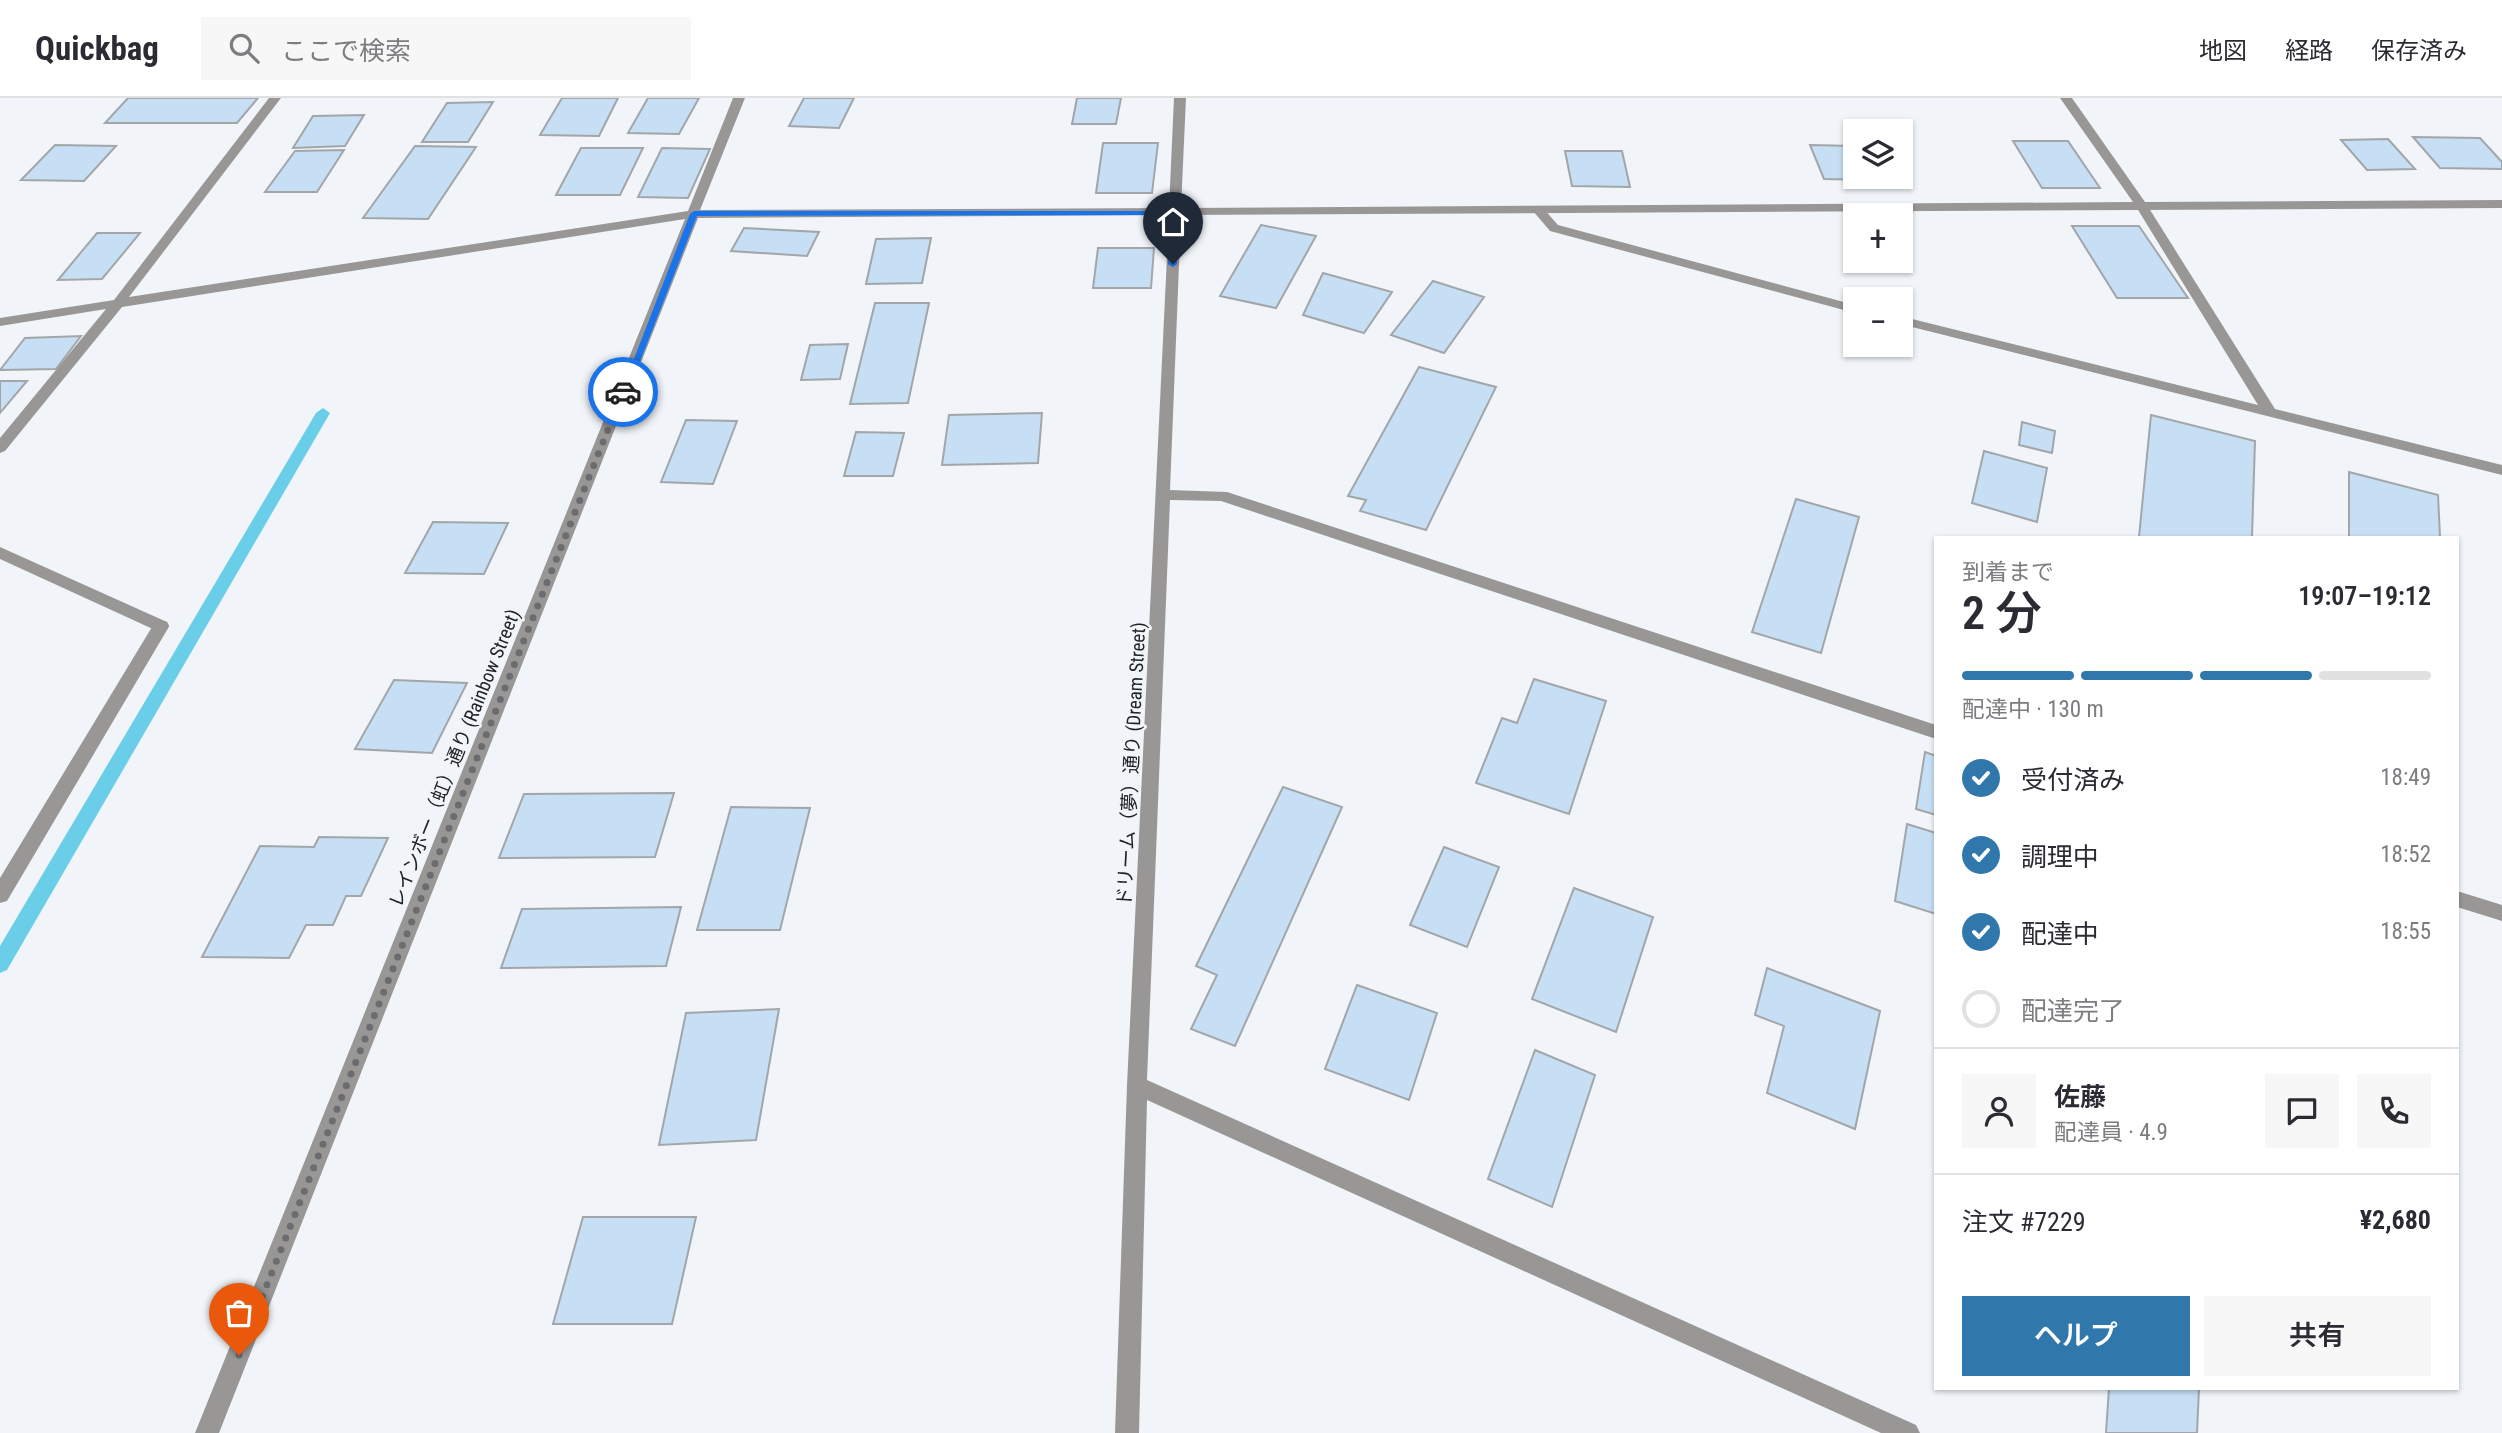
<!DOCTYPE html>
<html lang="ja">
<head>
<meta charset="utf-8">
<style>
  body { margin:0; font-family:"Roboto Condensed","Noto Sans JP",sans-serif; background:#f7f7f7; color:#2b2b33; height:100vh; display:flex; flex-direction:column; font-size:26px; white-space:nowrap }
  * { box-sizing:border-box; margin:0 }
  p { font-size:23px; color:#7c7c81 }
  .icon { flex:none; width:38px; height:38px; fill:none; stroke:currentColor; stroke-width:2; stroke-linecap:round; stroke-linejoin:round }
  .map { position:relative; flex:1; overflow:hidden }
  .details { position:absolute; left:1934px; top:438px; width:525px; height:854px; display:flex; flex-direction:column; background:#fff; border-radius:0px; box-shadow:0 2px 5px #0004 }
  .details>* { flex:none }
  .buttons { position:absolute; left:1843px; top:21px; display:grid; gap:14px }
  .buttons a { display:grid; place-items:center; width:70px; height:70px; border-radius:0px; background:#fff; box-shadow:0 2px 5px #0004; font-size:35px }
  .pin { position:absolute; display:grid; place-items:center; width:60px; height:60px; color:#fff; margin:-72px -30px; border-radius:50% 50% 50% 0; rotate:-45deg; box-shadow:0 0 7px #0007 }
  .pin .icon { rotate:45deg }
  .courier { position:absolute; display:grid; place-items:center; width:70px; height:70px; margin:-35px; border:5px solid #1a73e8; border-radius:50%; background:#fff; color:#222; box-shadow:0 2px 9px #0007 }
  .head em { font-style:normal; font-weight:600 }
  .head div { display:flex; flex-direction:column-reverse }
  .head { display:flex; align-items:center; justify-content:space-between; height:119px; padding:0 28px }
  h1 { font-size:46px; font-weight:600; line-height:52px }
  .bar { display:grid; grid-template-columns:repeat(4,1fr); gap:10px 7px; align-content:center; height:84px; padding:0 28px }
  .bar i { height:9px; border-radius:5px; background:#e1e1e2 }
  .bar .on { background:#3077ab }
  .bar p { grid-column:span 4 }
  .line { display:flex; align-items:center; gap:18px; padding:0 28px; border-top:2px solid #e1e1e2 }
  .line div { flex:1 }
  .round { display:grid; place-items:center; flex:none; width:74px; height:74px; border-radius:0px; background:#f7f7f7 }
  ol { padding:0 28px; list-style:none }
  li { display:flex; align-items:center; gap:21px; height:77px }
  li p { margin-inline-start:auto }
  li .icon { padding:7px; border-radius:50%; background:#3077ab; color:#fff; stroke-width:4 }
  li:last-child { color:#7c7c81 }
  li i { width:38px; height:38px; border:4px solid #e1e1e2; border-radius:50% }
  .primary-button { display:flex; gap:14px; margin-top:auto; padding:14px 28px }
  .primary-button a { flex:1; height:80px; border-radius:0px; background:#3077ab; color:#fff; font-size:28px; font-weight:600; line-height:80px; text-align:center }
  .primary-button a+a { background:#f7f7f7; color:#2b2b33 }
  header { display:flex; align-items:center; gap:42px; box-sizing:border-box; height:98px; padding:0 35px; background:#fff; border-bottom:2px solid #e1e1e2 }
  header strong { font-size:33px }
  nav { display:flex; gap:38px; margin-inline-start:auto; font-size:24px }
  .search { width:490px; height:63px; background:#f7f7f7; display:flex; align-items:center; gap:18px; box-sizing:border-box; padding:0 24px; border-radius:0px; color:#7c7c81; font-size:26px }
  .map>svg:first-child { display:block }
</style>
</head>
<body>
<header>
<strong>Quickbag</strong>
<div class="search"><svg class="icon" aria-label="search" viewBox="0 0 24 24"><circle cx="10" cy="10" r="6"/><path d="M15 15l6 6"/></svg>ここで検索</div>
<nav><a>地図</a><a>経路</a><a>保存済み</a></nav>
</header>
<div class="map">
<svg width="2502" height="1335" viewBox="0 0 2502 1335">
  <rect width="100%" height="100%" fill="#f1f5f9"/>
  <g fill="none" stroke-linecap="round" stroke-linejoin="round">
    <path fill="#6acee9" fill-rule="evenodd" d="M 323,310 L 330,315 L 7,872 L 0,875 L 0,848 L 316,315 Z"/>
  </g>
  <path fill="#c6dff5" stroke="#a2a6a9" stroke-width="2" d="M 128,0 L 258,0 L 237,25 L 105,25 Z
    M 562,0 L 618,0 L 599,38 L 540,37 Z
    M 648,0 L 699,0 L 679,36 L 628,35 Z
    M 804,0 L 854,0 L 839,30 L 789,28 Z
    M 1077,0 L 1121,0 L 1116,26 L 1072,26 Z
    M 493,4 L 468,44 L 422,44 L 447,5 Z
    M 364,17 L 345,48 L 293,50 L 313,18 Z
    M 2413,39 L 2480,40 L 2502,64 L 2502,71 L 2440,70 Z
    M 2388,41 L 2415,71 L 2367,72 L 2341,42 Z
    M 2013,43 L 2068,43 L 2100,90 L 2042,90 Z
    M 1103,45 L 1158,45 L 1152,95 L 1096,95 Z
    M 55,47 L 116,48 L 84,83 L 21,82 Z
    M 1810,47 L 1855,48 L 1855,79 L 1868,79 L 1870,82 L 1824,81 Z
    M 415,48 L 476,49 L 428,121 L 363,120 Z
    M 581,50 L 643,50 L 620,97 L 556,97 Z
    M 662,50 L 710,51 L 688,100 L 638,99 Z
    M 344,52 L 317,94 L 265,94 L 295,53 Z
    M 1565,53 L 1622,53 L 1630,89 L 1572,88 Z
    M 1261,127 L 1316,138 L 1276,210 L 1220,198 Z
    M 2072,128 L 2139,128 L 2188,200 L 2117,200 Z
    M 744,130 L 819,134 L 807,158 L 731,153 Z
    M 97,135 L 140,135 L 102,181 L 58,182 Z
    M 931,140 L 922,185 L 866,186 L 876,141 Z
    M 1098,150 L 1154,150 L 1151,190 L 1093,190 Z
    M 1323,175 L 1392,194 L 1364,235 L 1303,217 Z
    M 1433,183 L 1484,199 L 1444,255 L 1391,237 Z
    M 875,205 L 929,205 L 908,305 L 850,306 Z
    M 81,238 L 56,271 L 0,272 L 25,240 Z
    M 848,246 L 840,281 L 801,282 L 810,247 Z
    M 1419,269 L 1496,289 L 1426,432 L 1360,413 L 1366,402 L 1348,398 Z
    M 0,283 L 27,283 L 0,315 Z
    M 1042,315 L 1038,365 L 942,367 L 949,317 Z
    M 2151,317 L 2255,343 L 2252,439 L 2139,439 Z
    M 686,322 L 737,323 L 713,386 L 661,384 Z
    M 2022,324 L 2055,333 L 2052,355 L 2019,347 Z
    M 856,334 L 904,335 L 893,378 L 844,378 Z
    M 1984,353 L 2047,370 L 2037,424 L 1972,405 Z
    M 2349,374 L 2438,397 L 2440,439 L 2349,439 Z
    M 1796,401 L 1859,419 L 1821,555 L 1752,534 Z
    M 433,424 L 508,425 L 484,476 L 405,475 Z
    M 1534,581 L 1606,603 L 1569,716 L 1476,685 L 1502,620 L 1517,625 Z
    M 394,582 L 467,585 L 432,655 L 355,651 Z
    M 1925,654 L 1936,658 L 1936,717 L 1916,711 Z
    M 1283,689 L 1342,709 L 1235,948 L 1191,931 L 1217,877 L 1196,868 Z
    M 674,695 L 655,759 L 499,760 L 524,696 Z
    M 731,709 L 810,710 L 780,832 L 697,832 Z
    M 1907,726 L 1936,735 L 1936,816 L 1895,803 Z
    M 319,739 L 388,740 L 361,798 L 346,798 L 333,827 L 306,827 L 289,860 L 202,859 L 260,748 L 314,749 Z
    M 1444,749 L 1499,769 L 1467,849 L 1410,827 Z
    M 1574,790 L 1653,819 L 1616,934 L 1532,901 Z
    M 681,809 L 666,868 L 501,870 L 522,811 Z
    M 1767,870 L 1880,913 L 1855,1031 L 1767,995 L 1784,928 L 1755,917 Z
    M 1357,887 L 1437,915 L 1409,1002 L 1325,971 Z
    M 779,911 L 756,1042 L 659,1047 L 686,915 Z
    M 1535,952 L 1595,977 L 1552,1109 L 1488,1081 Z
    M 583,1119 L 696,1119 L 672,1226 L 553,1226 Z
    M 2109,1290 L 2199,1290 L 2197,1335 L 2106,1335 Z"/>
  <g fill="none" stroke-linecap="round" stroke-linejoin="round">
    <path fill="#999796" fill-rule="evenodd" d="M 2141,103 L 2147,107 L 2275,311 L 2502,367 L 2502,377 L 1900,226 L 1900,218 L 2258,307 L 2135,107 Z
      M 1539,109 L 1543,110 L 1558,127 L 1855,207 L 1855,215 L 1550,133 L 1533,113 Z
      M 0,449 L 167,524 L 169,528 L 167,532 L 155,532 L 0,461 Z"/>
    <path fill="#999796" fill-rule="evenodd" d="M 269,0 L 281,0 L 129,199 L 688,113 L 733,0 L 745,0 L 700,112 L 1169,110 L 1174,0 L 1186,0 L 1181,110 L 2133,104 L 2060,0 L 2072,0 L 2145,104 L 2502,102 L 2502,110 L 1181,117 L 1170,392 L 1227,394 L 1936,627 L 1936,641 L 1221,403 L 1170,402 L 1147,982 L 1916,1327 L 1920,1335 L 1881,1335 L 1147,1002 L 1139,1335 L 1115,1335 L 1127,987 L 1169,117 L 698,120 L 219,1335 L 195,1335 L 685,121 L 122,209 L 5,353 L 0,355 L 0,340 L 106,211 L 0,228 L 0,220 L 114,202 Z
      M 161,522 L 167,524 L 169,528 L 167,532 L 7,803 L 0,805 L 0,780 L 155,524 Z
      M 2457,793 L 2502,807 L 2502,823 L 2457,809 Z"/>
  </g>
  <path fill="#1a73e8" d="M 694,113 L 1174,113 L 1178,115 L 1177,166 L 1173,169 L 1168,166 L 1170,117 L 697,118 L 628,294 L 620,297 L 690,116 Z"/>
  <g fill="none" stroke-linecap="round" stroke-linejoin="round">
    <path stroke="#6a6c6f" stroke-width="7" stroke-dasharray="0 12.6" d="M 239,1257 L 623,294"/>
  </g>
  <g text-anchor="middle" stroke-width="5" stroke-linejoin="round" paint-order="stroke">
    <g font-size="19" fill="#212324" stroke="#f1f5f9">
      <text transform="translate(454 660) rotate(-68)" y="7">レインボー（虹）通り (Rainbow Street)</text>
      <text transform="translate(1131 666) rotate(-87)" y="7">ドリーム（夢）通り (Dream Street)</text>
    </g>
  </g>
</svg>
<div class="buttons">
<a><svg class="icon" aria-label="layers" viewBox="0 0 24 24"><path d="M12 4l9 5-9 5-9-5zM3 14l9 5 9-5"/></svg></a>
<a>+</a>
<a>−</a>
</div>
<div class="pin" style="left:239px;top:1257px;background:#ea580c"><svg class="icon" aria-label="bag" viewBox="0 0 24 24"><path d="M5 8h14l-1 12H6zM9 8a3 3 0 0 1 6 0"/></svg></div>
<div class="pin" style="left:1173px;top:166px;background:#1f2937"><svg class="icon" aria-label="home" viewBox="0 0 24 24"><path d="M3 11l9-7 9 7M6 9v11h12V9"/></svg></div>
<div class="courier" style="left:623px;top:294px"><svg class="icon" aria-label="car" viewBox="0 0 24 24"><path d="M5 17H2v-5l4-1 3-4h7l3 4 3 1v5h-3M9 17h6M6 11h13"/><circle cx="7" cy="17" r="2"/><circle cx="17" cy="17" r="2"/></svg></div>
<section class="details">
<div class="head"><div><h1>2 分</h1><p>到着まで</p></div><em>19:07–19:12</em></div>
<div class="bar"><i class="on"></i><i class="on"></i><i class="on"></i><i></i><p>配達中 · 130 m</p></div>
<ol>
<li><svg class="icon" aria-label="check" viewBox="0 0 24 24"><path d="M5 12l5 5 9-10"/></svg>受付済み<p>18:49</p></li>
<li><svg class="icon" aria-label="check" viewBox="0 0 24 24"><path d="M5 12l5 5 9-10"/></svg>調理中<p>18:52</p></li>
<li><svg class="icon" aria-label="check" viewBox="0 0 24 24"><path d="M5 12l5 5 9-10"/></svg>配達中<p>18:55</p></li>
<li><i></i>配達完了</li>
</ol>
<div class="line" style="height:126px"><a class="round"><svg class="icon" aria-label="person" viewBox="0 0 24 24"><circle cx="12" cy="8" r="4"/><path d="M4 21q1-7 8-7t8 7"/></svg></a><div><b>佐藤</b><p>配達員 · 4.9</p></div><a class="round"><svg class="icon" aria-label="chat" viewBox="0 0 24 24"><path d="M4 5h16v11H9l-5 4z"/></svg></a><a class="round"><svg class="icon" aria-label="phone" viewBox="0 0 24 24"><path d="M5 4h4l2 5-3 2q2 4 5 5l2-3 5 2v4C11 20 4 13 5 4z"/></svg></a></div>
<div class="line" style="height:91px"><div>注文 #7229</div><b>¥2,680</b></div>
<div class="primary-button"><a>ヘルプ</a><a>共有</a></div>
</section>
</div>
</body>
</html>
